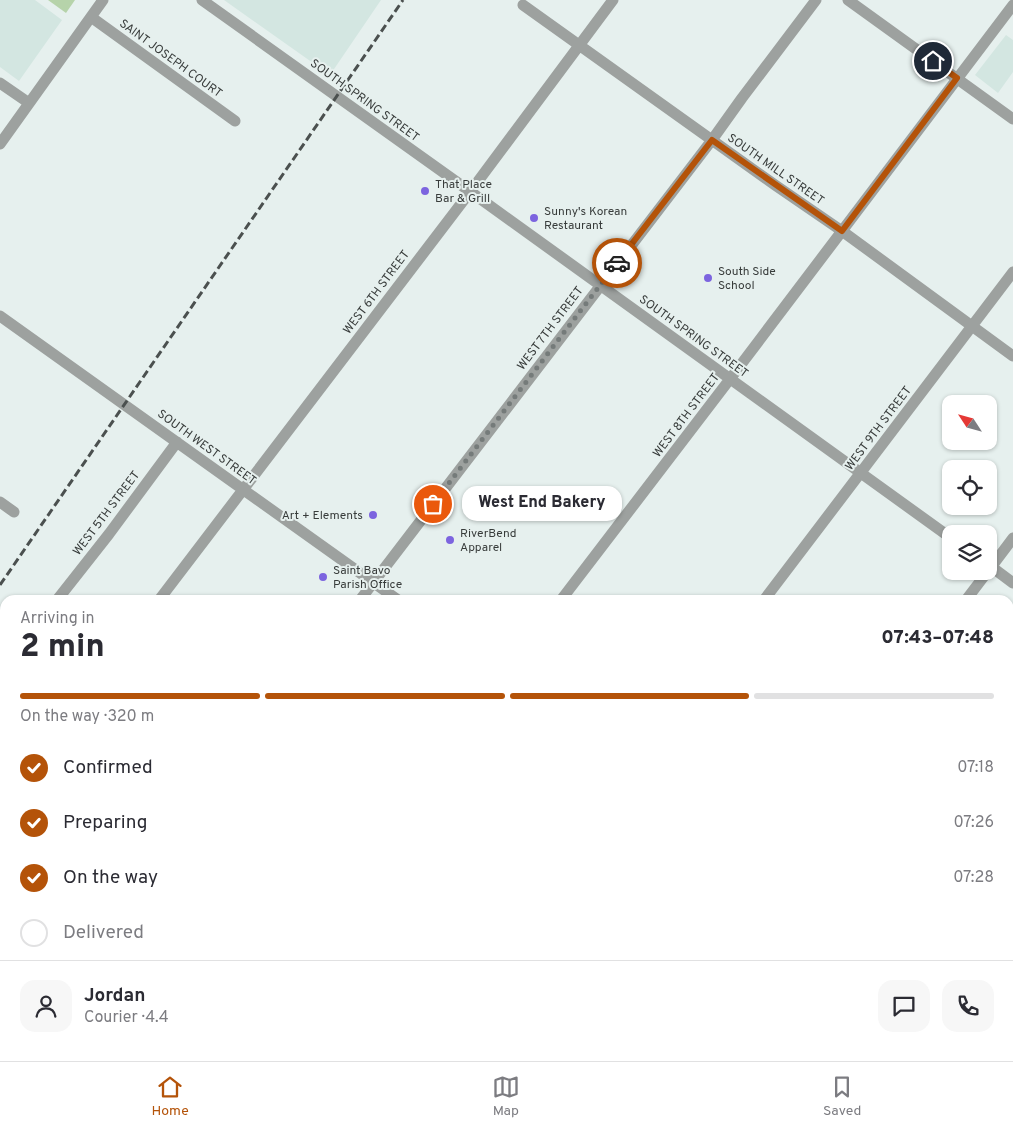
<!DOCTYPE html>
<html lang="en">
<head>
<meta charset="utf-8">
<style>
  body { margin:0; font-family:Overpass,sans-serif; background:#f7f7f7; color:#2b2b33; height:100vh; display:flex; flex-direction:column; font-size:19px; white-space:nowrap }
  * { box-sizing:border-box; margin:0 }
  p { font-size:16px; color:#7c7c81 }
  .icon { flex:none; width:28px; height:28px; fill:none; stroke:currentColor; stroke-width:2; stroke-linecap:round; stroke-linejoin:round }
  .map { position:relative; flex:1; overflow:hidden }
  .sheet { position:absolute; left:0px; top:595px; width:1014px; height:466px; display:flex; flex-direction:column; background:#fff; border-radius:15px 15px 0 0; box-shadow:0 1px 4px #0004 }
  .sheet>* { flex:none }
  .needle { width:32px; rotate:306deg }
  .tools { position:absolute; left:942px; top:395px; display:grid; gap:10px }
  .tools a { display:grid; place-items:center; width:55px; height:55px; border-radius:10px; background:#fff; box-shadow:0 1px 4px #0004; font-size:25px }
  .pin { position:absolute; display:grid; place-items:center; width:42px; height:42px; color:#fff; margin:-21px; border:2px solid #fff; border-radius:50%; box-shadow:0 1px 5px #0007 }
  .courier { position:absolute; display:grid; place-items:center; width:50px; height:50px; margin:-25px; border:4px solid #b45309; border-radius:50%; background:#fff; color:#222; box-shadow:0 1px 6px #0007 }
  .bubble { position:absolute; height:35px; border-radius:15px; background:#fff; box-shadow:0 1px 4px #0004; font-size:16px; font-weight:800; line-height:35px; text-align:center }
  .overview em { font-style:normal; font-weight:800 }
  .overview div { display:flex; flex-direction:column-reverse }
  .overview { display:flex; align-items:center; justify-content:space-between; height:85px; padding:0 20px }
  h1 { font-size:32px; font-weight:800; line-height:38px }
  .bar { display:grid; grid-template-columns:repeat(4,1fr); gap:8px 5px; align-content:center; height:60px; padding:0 20px }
  .bar i { height:6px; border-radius:4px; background:#e1e1e2 }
  .bar .current { background:#b45309 }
  .bar p { grid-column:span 4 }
  .line { display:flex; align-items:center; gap:12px; padding:0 20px; border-top:1px solid #e1e1e2 }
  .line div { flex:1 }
  .round { display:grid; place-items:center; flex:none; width:52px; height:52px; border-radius:15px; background:#f7f7f7 }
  ol { padding:0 20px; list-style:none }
  li { display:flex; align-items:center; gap:15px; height:55px }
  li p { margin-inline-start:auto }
  li .icon { padding:5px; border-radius:50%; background:#b45309; color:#fff; stroke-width:4 }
  li:last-child { color:#7c7c81 }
  li i { width:28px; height:28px; border:2px solid #e1e1e2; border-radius:50% }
  .menu { display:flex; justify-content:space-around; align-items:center; height:70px; border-top:1px solid #e1e1e2; background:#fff; font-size:14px; color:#7c7c81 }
  .menu a { display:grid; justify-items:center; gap:2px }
  .menu .current { color:#b45309 }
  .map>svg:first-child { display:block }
</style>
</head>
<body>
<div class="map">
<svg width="1013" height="1061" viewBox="0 0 1013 1061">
  <rect width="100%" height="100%" fill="#e6f0ee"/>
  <path fill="#d3e6e1" d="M 0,0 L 35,0 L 62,20 L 19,81 L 0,67 Z
    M 224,0 L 381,0 L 330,75 Z
    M 1006,35 L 1013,40 L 1013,72 L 998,93 L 975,75 Z"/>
  <path fill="#b6d3aa" d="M 48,0 L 75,0 L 66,13 Z"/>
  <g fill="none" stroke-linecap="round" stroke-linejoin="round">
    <path stroke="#9da19f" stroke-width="11" d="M 202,0 L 482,200 L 951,538
      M 848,0 L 1013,119
      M 523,5 L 775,185 L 842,231 L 1013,356
      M 91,17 L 235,121
      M 0,83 L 29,103
      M 0,144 L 103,0
      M 0,316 L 398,600
      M 0,502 L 14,512
      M 989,565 L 1013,583
      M 989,570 L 1013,538
      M 57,600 L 109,534 L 177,442
      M 159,600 L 470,192 L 613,0
      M 360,600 L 712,140 L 742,98 L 816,0
      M 561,600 L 730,379 L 1013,5
      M 764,600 L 1013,272
      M 966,600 L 988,571
      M 0,674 L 5,668
      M 0,717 L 5,720
      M 0,810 L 5,803
      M 1009,812 L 1013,806
      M 1009,1040 L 1013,1043
      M 0,1047 L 5,1051
      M 13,1056 L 19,1061
      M 470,1056 L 477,1061
      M 212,1061 L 215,1056
      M 414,1061 L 417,1056
      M 616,1061 L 620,1056
      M 820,1061 L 824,1056"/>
    <path stroke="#4b504f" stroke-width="3" stroke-dasharray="8 4" stroke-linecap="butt" d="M 0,585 L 403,0"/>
  </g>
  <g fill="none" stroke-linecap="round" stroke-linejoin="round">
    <path stroke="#757b7a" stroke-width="5" stroke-dasharray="0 9" d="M 433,504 L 617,263"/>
    <path stroke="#b45309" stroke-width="6" d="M 617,263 L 712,140 L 842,231 L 957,78 L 933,61"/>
  </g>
  <g fill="#7c64df" stroke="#e6f0ee" stroke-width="2">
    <circle cx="425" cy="191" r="5"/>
    <circle cx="534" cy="218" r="5"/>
    <circle cx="708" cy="278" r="5"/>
    <circle cx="373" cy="515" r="5"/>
    <circle cx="450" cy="540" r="5"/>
    <circle cx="323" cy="577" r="5"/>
  </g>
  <g text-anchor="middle" stroke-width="4" stroke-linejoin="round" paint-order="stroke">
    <g font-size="12" fill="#383c3b" stroke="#e6f0ee">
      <text transform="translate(171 58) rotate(36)" y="4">SAINT JOSEPH COURT</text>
      <text transform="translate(365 100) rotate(36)" y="4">SOUTH SPRING STREET</text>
      <text transform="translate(776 169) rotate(35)" y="4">SOUTH MILL STREET</text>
      <text transform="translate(376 292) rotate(-53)" y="4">WEST 6TH STREET</text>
      <text transform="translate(550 328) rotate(-53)" y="4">WEST 7TH STREET</text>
      <text transform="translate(694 336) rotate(36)" y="4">SOUTH SPRING STREET</text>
      <text transform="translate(686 415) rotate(-53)" y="4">WEST 8TH STREET</text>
      <text transform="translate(878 428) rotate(-53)" y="4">WEST 9TH STREET</text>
      <text transform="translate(207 447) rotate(36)" y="4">SOUTH WEST STREET</text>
      <text transform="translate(106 513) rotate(-53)" y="4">WEST 5TH STREET</text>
    </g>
    <g font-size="12" fill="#383c3b" stroke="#e6f0ee" text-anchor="start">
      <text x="435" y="188">That Place<tspan x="435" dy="14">Bar &amp; Grill</tspan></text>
      <text x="544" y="215">Sunny's Korean<tspan x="544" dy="14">Restaurant</tspan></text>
      <text x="718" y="275">South Side<tspan x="718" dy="14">School</tspan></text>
      <text x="363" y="519" text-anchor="end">Art + Elements</text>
      <text x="460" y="537">RiverBend<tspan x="460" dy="14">Apparel</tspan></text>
      <text x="333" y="574">Saint Bavo<tspan x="333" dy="14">Parish Office</tspan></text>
    </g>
  </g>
</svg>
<div class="tools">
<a><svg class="needle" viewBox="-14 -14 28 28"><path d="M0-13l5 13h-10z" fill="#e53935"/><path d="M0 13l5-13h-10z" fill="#7c7c81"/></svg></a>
<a><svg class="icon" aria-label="locate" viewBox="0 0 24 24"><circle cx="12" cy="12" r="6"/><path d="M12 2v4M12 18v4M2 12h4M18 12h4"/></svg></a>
<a><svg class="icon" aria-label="layers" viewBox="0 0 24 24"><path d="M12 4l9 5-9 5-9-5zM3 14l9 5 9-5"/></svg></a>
</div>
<div class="pin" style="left:433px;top:504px;background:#ea580c"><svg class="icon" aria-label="bag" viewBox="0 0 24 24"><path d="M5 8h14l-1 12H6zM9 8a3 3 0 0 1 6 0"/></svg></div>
<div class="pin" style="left:933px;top:61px;background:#1f2937"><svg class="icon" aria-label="home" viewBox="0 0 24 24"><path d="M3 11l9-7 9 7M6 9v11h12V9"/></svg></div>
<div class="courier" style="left:617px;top:263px"><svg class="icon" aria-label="car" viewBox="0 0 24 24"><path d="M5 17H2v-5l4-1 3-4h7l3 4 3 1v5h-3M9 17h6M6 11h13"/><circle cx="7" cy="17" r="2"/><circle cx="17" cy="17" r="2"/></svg></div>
<div class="bubble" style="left:462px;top:486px;width:160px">West End Bakery</div>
<section class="sheet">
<div class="overview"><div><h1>2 min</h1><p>Arriving in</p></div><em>07:43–07:48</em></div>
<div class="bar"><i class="current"></i><i class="current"></i><i class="current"></i><i></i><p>On the way · 320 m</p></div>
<ol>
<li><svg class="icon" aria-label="check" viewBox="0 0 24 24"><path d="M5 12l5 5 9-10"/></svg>Confirmed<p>07:18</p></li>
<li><svg class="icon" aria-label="check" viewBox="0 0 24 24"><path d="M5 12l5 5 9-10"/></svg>Preparing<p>07:26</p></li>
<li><svg class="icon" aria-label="check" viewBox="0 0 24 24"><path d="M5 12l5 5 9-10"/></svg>On the way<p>07:28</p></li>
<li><i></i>Delivered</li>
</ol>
<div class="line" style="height:90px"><a class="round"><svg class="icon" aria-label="person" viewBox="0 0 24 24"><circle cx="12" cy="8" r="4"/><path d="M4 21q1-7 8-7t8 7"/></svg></a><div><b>Jordan</b><p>Courier · 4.4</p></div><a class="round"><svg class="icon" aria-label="chat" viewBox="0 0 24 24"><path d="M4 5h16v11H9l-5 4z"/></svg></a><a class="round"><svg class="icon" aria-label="phone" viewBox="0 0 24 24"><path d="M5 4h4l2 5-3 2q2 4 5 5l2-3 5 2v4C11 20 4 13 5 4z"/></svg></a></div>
</section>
</div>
<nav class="menu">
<a class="current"><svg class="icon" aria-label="home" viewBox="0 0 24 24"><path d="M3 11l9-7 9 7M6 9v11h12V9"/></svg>Home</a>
<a><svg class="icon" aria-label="map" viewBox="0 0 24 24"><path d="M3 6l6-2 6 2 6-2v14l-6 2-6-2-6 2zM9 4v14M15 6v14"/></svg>Map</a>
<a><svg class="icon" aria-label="saved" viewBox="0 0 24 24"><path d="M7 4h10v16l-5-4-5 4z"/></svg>Saved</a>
</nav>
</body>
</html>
